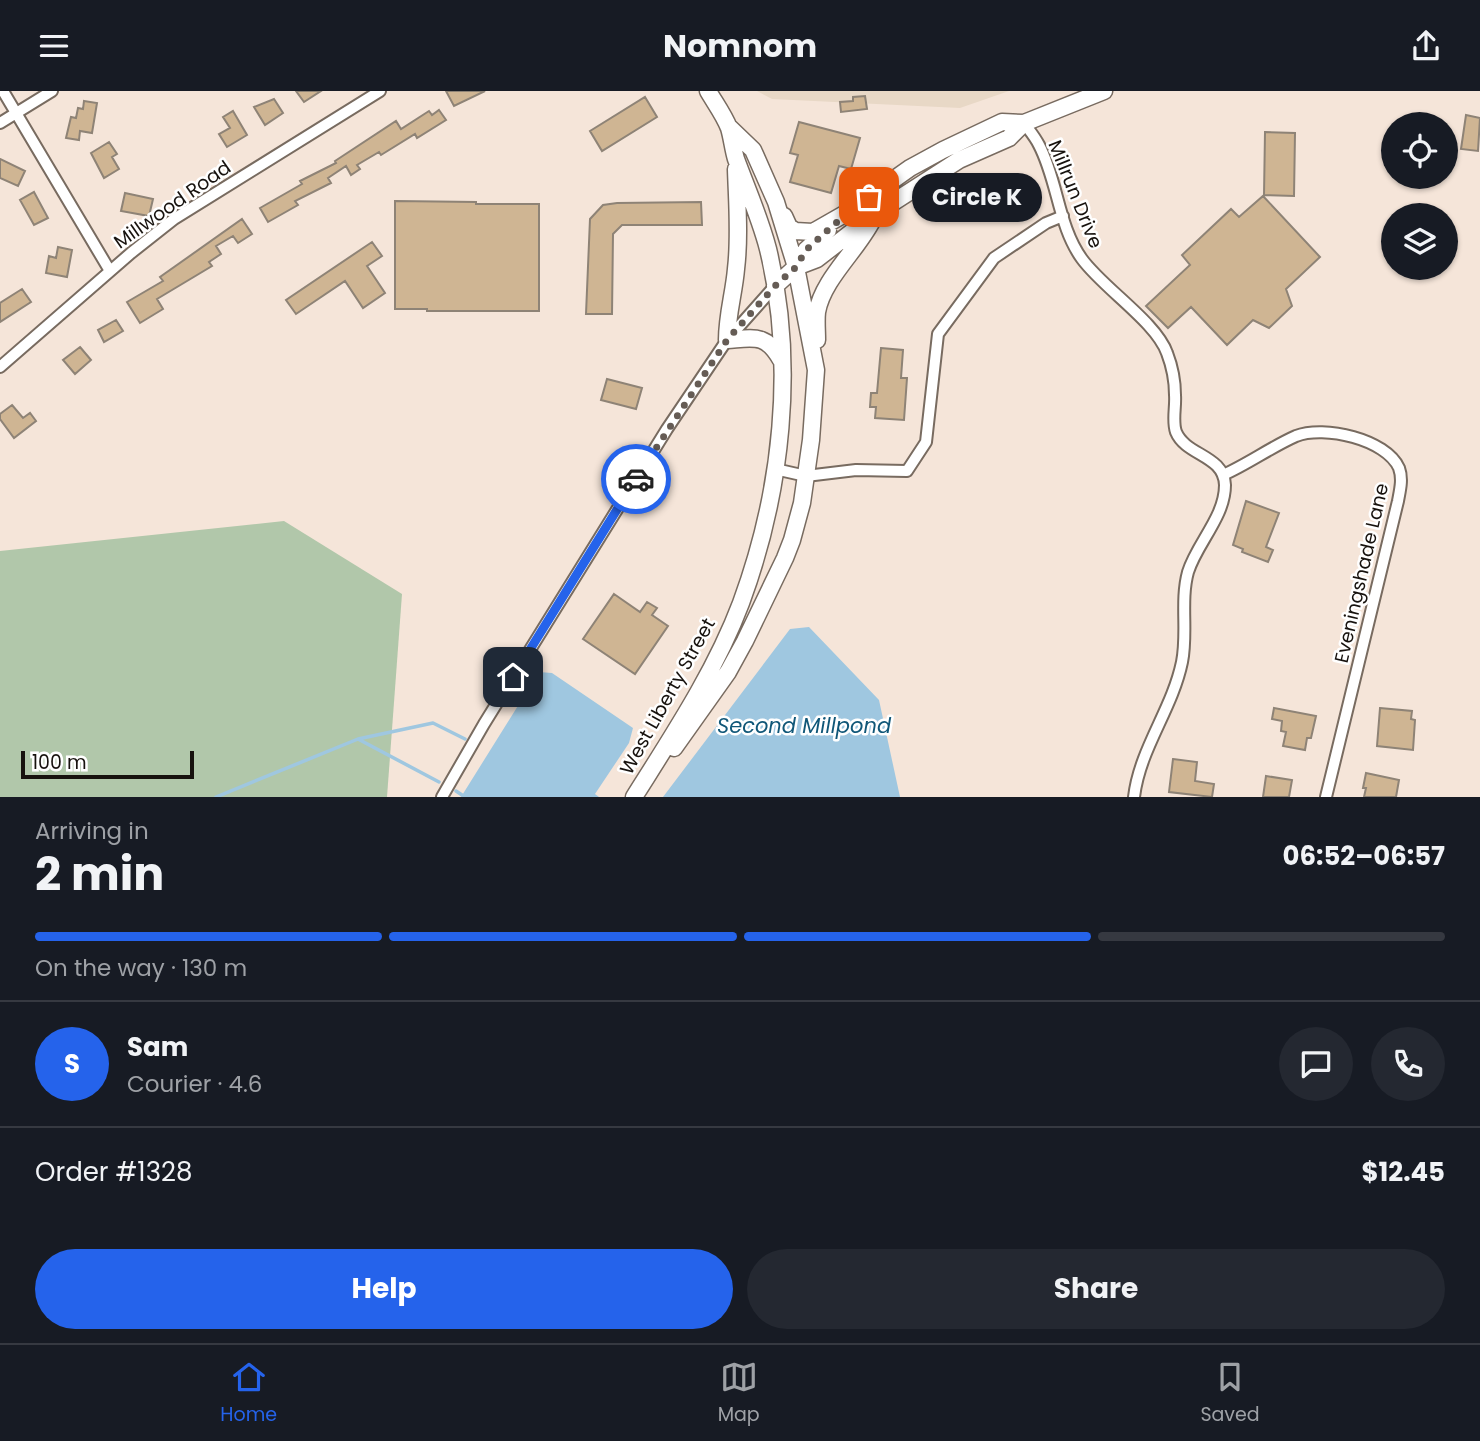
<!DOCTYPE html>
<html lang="en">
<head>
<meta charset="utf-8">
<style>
  body { margin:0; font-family:Poppins,sans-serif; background:#242831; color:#f1f3f6; height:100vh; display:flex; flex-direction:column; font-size:26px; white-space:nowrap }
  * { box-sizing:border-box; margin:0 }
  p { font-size:23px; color:#9ea1a6 }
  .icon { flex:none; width:38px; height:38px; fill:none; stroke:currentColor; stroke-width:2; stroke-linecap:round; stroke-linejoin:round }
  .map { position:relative; height:706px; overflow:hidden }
  .panel { display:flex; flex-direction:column; background:#171b24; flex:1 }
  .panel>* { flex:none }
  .controls { position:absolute; left:1381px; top:21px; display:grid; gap:14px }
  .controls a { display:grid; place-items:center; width:77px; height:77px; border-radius:50%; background:#171b24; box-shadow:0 2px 5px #0004; font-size:35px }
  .scale { position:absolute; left:21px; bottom:18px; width:173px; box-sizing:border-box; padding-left:7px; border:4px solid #17120e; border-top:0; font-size:19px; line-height:24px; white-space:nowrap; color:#17120e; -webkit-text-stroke:5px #fff; paint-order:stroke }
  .pin { position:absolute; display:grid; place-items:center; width:60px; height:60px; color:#fff; margin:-30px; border-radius:14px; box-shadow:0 4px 10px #0006 }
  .courier { position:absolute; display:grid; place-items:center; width:70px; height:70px; margin:-35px; border:5px solid #2563eb; border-radius:50%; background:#fff; color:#222; box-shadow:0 2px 9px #0007 }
  .bubble { position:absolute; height:49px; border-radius:24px; background:#171b24; box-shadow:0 2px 5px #0004; font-size:23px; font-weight:700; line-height:49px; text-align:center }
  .headline em { font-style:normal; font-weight:700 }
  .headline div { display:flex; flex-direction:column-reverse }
  .headline { display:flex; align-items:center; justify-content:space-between; height:119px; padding:0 35px }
  h1 { font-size:46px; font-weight:700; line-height:52px }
  .bar { display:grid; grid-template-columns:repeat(4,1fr); gap:10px 7px; align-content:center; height:84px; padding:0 35px }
  .bar i { height:9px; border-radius:5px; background:#363941 }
  .bar .active { background:#2563eb }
  .bar p { grid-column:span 4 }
  .line { display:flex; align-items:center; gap:18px; padding:0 35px; border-top:2px solid #363941 }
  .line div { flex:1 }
  .round { display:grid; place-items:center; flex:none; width:74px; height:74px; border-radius:37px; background:#242831 }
  .button { display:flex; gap:14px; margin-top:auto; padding:14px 35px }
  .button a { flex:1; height:80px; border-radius:42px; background:#2563eb; color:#fff; font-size:28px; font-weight:700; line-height:80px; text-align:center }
  .button a+a { background:#242831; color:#f1f3f6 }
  header { display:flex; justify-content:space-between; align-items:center; height:91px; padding:0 35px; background:#171b24; font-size:32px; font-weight:700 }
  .tab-bar { display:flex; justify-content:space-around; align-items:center; height:98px; border-top:2px solid #363941; background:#171b24; font-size:19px; color:#9ea1a6 }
  .tab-bar a { display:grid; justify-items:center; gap:4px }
  .tab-bar .active { color:#2563eb }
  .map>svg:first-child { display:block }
</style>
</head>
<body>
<header><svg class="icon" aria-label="menu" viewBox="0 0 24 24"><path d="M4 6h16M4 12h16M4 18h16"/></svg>Nomnom<svg class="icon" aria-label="share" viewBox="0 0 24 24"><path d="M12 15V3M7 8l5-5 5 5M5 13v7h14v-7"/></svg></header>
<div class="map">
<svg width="1480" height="706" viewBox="0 0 1480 706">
  <rect width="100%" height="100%" fill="#f5e5d9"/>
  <path fill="#e8d8c6" d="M 757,0 L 1009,0 L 960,17 L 772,8 Z"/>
  <path fill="#b1c7aa" d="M 284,430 L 402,503 L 387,706 L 0,706 L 0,460 Z"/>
  <path fill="#9fc7e0" d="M 809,536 L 879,609 L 900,706 L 663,706 L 790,538 Z
    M 539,581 L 552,582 L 633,637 L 629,652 L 595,703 L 599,706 L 461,706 Z"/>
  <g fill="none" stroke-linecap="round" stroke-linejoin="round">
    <path stroke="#9fc7e0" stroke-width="3.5" d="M 358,648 L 439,691
      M 456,700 L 462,704
      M 216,706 L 358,648 L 433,632 L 465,648"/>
  </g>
  <path fill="#cfb593" stroke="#8e8376" stroke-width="2" d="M 296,0 L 321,0 L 304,11 Z
    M 446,0 L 485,0 L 454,15 Z
    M 865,5 L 867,18 L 841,21 L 840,11 L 853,10 L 853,6 Z
    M 645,6 L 657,26 L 602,60 L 590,40 Z
    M 274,8 L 283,22 L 265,34 L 254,16 Z
    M 84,10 L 97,12 L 92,42 L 80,40 L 79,49 L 66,47 L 71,26 L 76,27 L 78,17 L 83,18 Z
    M 439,19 L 446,29 L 417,47 L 415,43 L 381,64 L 379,61 L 357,74 L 360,78 L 351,84 L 346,75 L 328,87 L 331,92 L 295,110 L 298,114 L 268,131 L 260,117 L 302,93 L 300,90 L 336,72 L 335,70 L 396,30 L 401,38 L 429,20 L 432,24 Z
    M 233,20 L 247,44 L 227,56 L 219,43 L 230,37 L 223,26 Z
    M 1466,24 L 1480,27 L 1478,60 L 1461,58 Z
    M 799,31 L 860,47 L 851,78 L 839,75 L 831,102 L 790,91 L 798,64 L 790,62 Z
    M 1265,41 L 1295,42 L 1294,105 L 1264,104 Z
    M 109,51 L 117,63 L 112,66 L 119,78 L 104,87 L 91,62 Z
    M 0,68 L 25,80 L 18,95 L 0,87 Z
    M 34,101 L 48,127 L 34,134 L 20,109 Z
    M 125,102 L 153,108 L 149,125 L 121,120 Z
    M 1263,105 L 1320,166 L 1286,198 L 1292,215 L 1269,237 L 1253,229 L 1227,254 L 1191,216 L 1168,237 L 1146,215 L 1190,174 L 1182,164 L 1231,118 L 1239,126 Z
    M 395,110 L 476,111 L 476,113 L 539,113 L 539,220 L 427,220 L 427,218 L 395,218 Z
    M 701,111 L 702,134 L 622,134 L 613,143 L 612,223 L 586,223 L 590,128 L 603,114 L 617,112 Z
    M 242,128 L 252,143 L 238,152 L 233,145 L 216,155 L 221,163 L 209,171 L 212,175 L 157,208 L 163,218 L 140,232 L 127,211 L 163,190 L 160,186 Z
    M 372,151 L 382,165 L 367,175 L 385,202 L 363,217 L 345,190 L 296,223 L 286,209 Z
    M 58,156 L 72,159 L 67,186 L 46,182 L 49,165 L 56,167 Z
    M 22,198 L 31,211 L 0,231 L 0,212 Z
    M 116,229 L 123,240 L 104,251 L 98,239 Z
    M 80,256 L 91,269 L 75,283 L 63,269 Z
    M 881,257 L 903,259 L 901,287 L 907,287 L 904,329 L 875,327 L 876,316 L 870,316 L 871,302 L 877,302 Z
    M 607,288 L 642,297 L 636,318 L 601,309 Z
    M 12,314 L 23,327 L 30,322 L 36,330 L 14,347 L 0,328 L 0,323 Z
    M 1246,410 L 1279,422 L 1266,456 L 1273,459 L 1268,471 L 1242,461 L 1243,458 L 1233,454 Z
    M 614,503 L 640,521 L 647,511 L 657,517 L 652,524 L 668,535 L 635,583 L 583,548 Z
    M 1274,617 L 1316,625 L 1311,647 L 1307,647 L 1305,659 L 1283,655 L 1286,641 L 1281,640 L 1282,630 L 1272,628 Z
    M 1380,617 L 1412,620 L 1411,628 L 1415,629 L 1413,659 L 1377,655 Z
    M 1173,668 L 1197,671 L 1195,690 L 1214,693 L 1212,706 L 1169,701 Z
    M 1366,682 L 1399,689 L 1396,706 L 1364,706 L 1366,697 L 1363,697 Z
    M 1266,685 L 1292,689 L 1289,706 L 1263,706 Z"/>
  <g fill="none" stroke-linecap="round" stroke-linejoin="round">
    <g stroke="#786b60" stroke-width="14">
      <path id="minor" d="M 3,0 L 110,180
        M 0,32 L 52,0
        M 1024,32 C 1029,39 1035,46 1039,54 C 1058,90 1058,135 1082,168 C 1103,197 1156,231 1167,262 C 1172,275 1175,291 1175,304 C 1176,316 1172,330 1176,341 C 1186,365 1224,364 1225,394 C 1225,426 1197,452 1188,481 C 1180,510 1188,542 1182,571 C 1172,619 1140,657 1134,706
        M 0,276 L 131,162 L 174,128 L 380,0
        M 775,378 L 806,385 L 856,379 L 907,380 L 926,351 L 938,243 L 994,167 L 1046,132 L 1063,125
        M 1223,384 C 1248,373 1271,356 1296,345 C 1324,334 1386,348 1399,377 C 1403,388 1400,399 1398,410 L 1326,706
        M 442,706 L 484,633 L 667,338 L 727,249 L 775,195"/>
    </g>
    <g stroke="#786b60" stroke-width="19">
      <path id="secondary" d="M 736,78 C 737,111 740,145 736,178 C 734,202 727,224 727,249 C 754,247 766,242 781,269
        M 784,125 L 789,136 L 795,140 L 813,141 L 848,121 L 910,77 L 943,59 L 1002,31 L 1024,32
        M 796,176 L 817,168 L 875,123 L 959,69 L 1009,47 L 1024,32 L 1104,0
        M 775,195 L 796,176 L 806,159 L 828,139
        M 817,249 C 817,240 816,230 817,221 C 823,187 860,157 874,126
        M 674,657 L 728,581 L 745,550 L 785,467 L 792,449 L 802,412 L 811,349 L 816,279 L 796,176 L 776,111 L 753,59 L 728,35
        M 634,706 C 673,644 715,581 741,512 C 782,401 796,273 768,158 C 760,127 747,98 736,68 C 733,58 732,47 729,37 C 724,24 715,12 708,0"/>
    </g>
    <use href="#minor" stroke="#fff" stroke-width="10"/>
    <use href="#secondary" stroke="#fff" stroke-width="16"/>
  </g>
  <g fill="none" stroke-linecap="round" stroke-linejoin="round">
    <path stroke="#655c55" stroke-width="7" stroke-dasharray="0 12.6" d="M 636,388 L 727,249 L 775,195 L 796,176 L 806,159 L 848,121 L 869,106"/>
    <path stroke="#2563eb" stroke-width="9" d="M 513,586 L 636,388"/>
  </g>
  <g text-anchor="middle" stroke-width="5" stroke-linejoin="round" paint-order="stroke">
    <g font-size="19" fill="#17120e" stroke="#fff">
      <text transform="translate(1076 103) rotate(68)" y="7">Millrun Drive</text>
      <text transform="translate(172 113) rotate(-35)" y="7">Millwood Road</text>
      <text transform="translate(1361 482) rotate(-77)" y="7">Eveningshade Lane</text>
      <text transform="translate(667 605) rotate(-61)" y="7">West Liberty Street</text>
    </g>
    <g font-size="21" font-style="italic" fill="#105778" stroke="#fff">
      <text x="804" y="642">Second Millpond</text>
    </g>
  </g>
</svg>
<div class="controls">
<a><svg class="icon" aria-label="locate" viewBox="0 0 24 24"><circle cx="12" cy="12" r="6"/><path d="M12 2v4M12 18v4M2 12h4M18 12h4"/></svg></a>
<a><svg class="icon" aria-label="layers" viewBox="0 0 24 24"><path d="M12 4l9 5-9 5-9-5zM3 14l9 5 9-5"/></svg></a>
</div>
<div class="scale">100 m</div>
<div class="pin" style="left:869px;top:106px;background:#ea580c"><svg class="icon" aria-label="bag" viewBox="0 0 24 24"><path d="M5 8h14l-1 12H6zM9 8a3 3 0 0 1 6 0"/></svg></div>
<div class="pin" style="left:513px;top:586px;background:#1f2937"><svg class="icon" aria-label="home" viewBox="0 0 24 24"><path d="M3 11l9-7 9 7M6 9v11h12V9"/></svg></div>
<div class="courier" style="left:636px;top:388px"><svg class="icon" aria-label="car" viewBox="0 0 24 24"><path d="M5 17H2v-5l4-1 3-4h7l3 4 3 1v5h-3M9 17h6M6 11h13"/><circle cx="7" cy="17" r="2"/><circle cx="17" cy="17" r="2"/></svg></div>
<div class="bubble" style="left:912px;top:82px;width:130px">Circle K</div>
</div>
<section class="panel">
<div class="headline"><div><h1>2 min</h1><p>Arriving in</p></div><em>06:52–06:57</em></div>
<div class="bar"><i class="active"></i><i class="active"></i><i class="active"></i><i></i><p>On the way · 130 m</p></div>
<div class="line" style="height:126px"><b class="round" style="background:#2563eb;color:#fff">S</b><div><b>Sam</b><p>Courier · 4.6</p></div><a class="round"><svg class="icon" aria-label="chat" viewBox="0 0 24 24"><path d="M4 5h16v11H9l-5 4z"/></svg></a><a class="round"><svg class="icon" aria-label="phone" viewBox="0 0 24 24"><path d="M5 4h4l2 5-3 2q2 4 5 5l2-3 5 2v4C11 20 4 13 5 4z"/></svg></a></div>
<div class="line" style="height:91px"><div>Order #1328</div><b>$12.45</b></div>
<div class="button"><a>Help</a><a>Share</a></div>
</section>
<nav class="tab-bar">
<a class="active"><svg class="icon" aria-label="home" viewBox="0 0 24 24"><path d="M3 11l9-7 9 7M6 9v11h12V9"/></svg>Home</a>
<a><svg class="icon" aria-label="map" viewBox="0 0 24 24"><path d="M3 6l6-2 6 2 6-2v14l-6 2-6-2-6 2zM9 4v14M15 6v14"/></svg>Map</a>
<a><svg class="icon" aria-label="saved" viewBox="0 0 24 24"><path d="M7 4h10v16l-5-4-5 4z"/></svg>Saved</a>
</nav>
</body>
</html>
